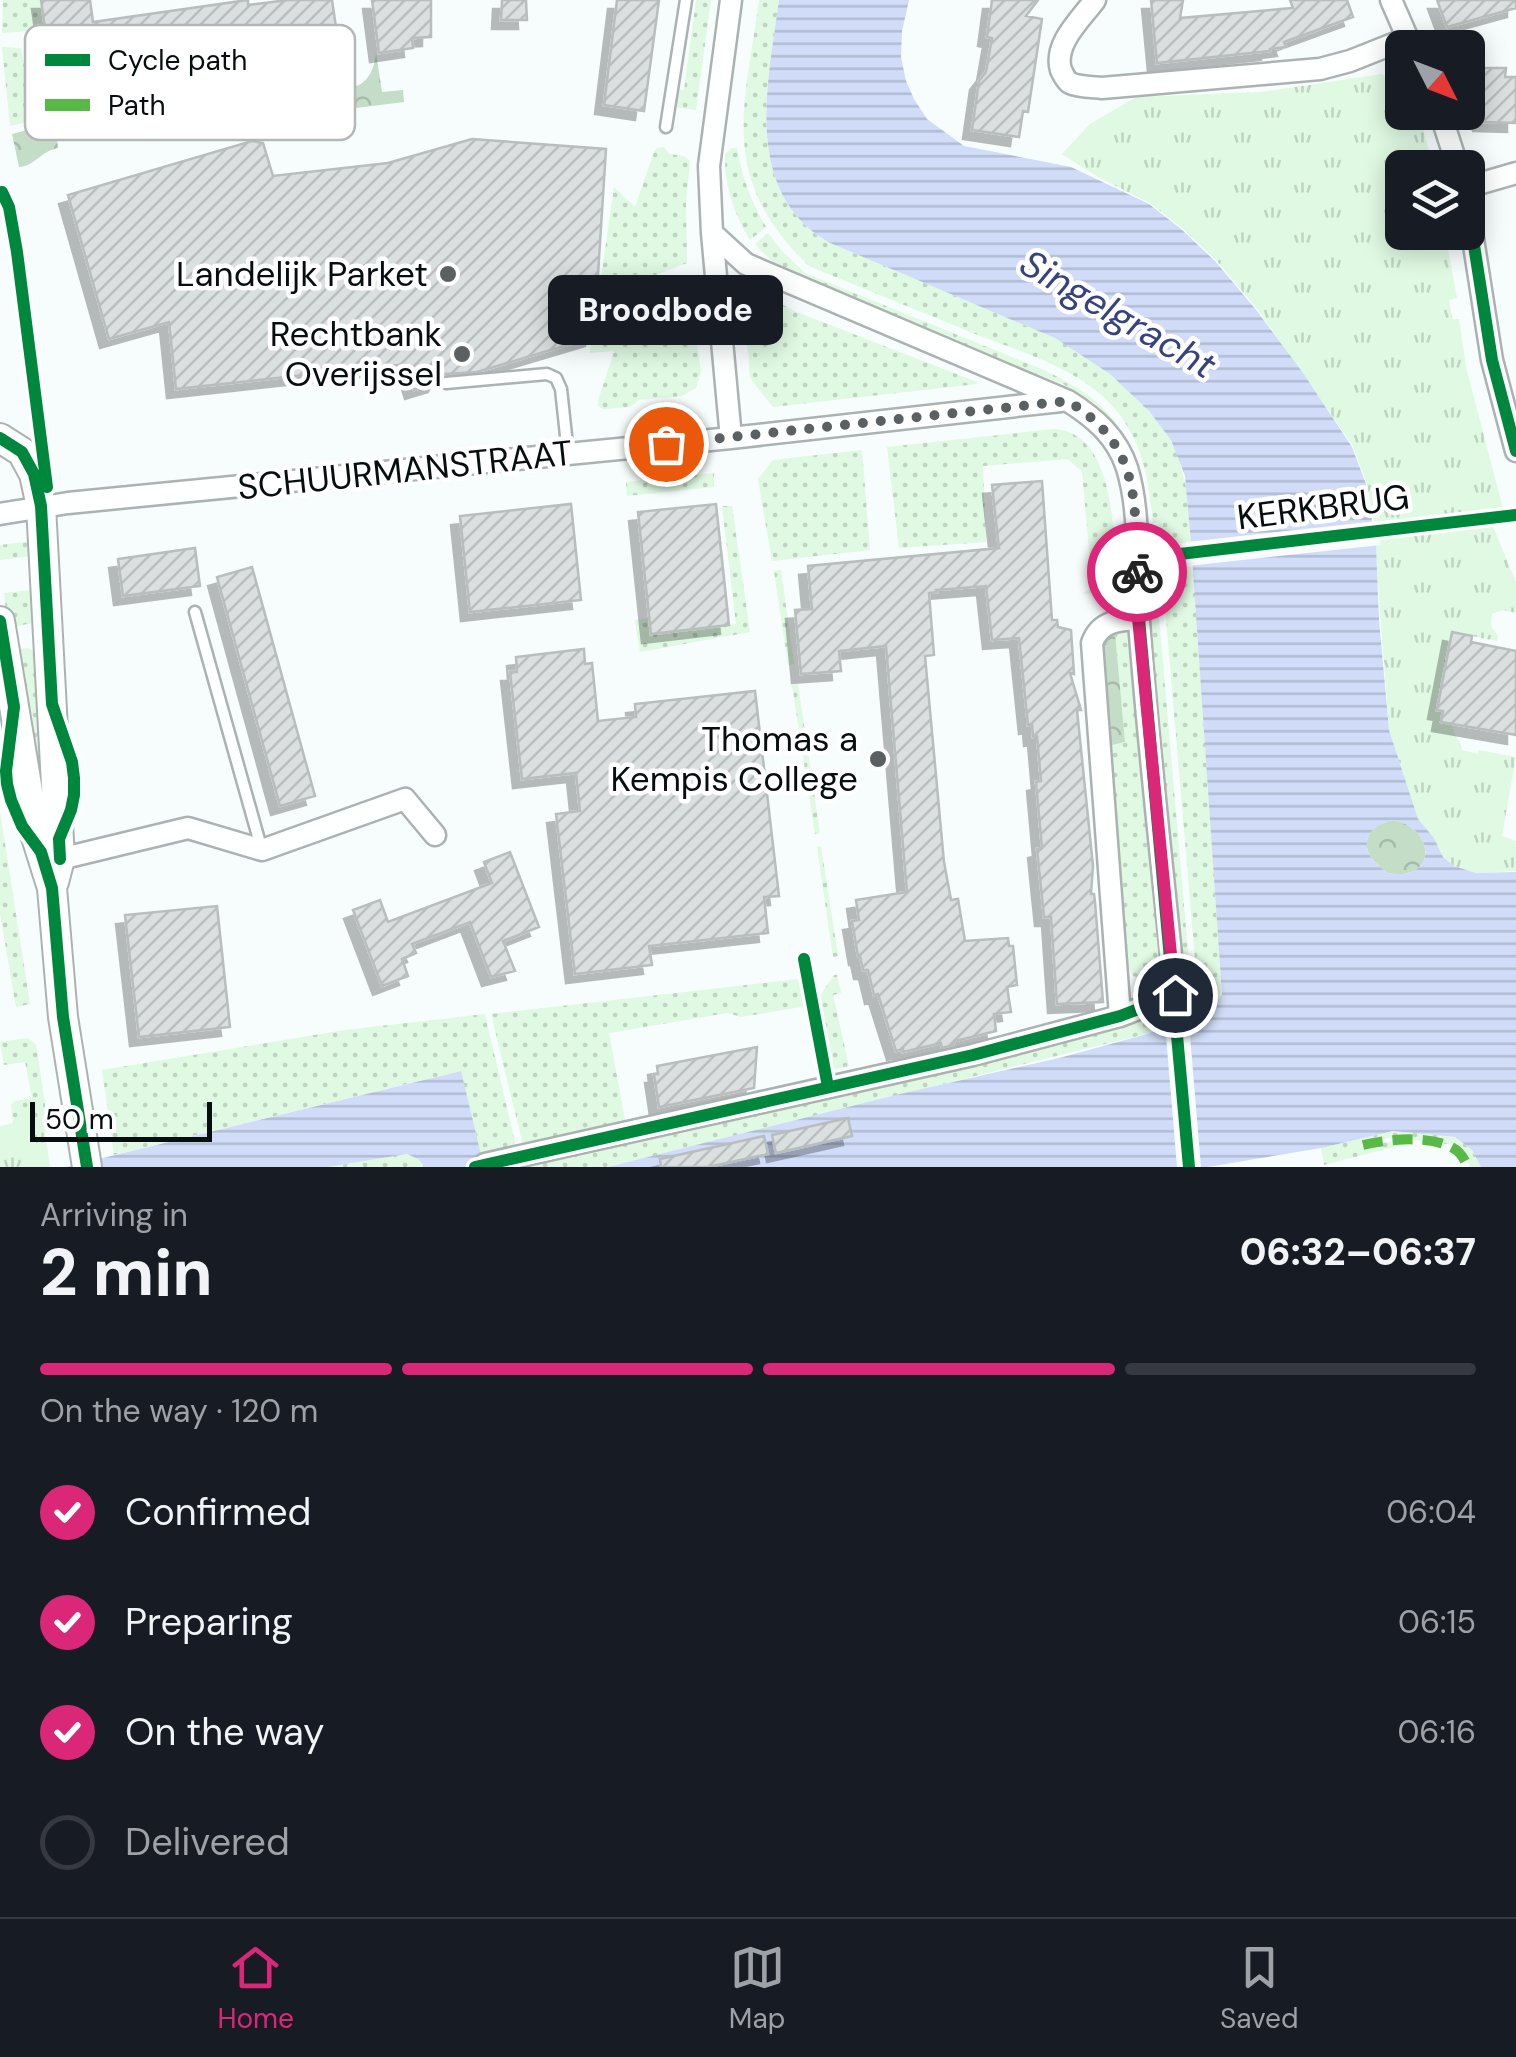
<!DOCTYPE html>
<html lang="en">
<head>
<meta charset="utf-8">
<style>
  body { margin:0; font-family:"DM Sans",sans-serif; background:#20242c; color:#f1f3f6; height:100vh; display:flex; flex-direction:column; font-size:38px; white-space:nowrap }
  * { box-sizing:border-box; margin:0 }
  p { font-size:32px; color:#9ea1a6 }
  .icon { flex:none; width:55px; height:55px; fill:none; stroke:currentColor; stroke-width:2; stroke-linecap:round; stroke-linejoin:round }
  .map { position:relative; height:1167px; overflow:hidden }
  .panel { display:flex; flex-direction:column; background:#171b24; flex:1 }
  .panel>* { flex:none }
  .needle { width:65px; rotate:132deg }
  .buttons { position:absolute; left:1385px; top:30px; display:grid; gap:20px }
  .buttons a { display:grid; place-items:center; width:100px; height:100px; border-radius:15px; background:#171b24; box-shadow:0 5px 25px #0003; font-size:50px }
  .scale { position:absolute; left:30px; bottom:25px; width:182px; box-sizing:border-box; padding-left:10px; border:5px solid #070e0f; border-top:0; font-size:28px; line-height:35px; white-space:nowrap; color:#070e0f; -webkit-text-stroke:8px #fff; paint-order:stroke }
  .pin { position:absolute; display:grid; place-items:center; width:85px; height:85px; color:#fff; margin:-42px; border:5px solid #fff; border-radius:50%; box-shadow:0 2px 10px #0007 }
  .courier { position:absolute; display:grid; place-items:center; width:100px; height:100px; margin:-50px; border:8px solid #db2777; border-radius:50%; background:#fff; color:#222; box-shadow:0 2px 12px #0007 }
  .bubble { position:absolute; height:70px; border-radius:15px; background:#171b24; box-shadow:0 5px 25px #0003; font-size:32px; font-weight:800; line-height:70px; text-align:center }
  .head em { font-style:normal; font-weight:800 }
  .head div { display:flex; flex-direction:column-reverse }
  .head { display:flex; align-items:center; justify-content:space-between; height:170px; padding:0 40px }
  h1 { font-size:65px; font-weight:800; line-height:75px }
  .bar { display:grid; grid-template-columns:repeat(4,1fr); gap:15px 10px; align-content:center; height:120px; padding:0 40px }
  .bar i { height:12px; border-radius:8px; background:#363941 }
  .bar .selected { background:#db2777 }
  .bar p { grid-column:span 4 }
  ol { padding:0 40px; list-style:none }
  li { display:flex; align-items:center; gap:30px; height:110px }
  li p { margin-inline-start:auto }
  li .icon { padding:10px; border-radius:50%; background:#db2777; color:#fff; stroke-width:4 }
  li:last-child { color:#9ea1a6 }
  li i { width:55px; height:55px; border:5px solid #363941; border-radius:50% }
  .tabs { display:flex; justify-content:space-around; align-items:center; height:140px; border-top:2px solid #363941; background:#171b24; font-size:28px; color:#9ea1a6 }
  .tabs a { display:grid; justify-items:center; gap:5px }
  .tabs .selected { color:#db2777 }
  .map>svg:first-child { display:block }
</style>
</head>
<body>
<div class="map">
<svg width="1516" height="1167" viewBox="0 0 1516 1167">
  <defs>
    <pattern id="grass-dots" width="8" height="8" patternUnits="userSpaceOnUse" patternTransform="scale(2.5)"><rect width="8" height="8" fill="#dff9e2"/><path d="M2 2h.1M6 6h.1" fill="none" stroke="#bed4c1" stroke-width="1.8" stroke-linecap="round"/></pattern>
    <pattern id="forest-crowns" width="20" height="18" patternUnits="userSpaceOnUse" patternTransform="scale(2.5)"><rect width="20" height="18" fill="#c3ddc6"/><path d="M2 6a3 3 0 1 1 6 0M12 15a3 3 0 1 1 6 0" fill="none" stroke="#a6bca9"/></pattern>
    <pattern id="park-tufts" width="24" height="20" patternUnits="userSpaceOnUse" patternTransform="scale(2.5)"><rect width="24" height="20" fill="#dff9e2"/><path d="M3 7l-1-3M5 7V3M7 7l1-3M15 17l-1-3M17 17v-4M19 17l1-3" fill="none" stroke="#bed4c1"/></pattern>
    <pattern id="water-rules" width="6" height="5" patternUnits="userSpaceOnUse" patternTransform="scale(2.5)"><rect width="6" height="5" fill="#d0dcf8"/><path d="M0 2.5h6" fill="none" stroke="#b1bcd3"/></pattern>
    <pattern id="building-hatch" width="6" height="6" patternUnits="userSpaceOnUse" patternTransform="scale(2.5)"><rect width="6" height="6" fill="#dadfe0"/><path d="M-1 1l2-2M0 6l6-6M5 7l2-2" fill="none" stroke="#babebf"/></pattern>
    <filter id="shadow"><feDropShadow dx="-9" dy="9" stdDeviation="0" flood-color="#0004"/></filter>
  </defs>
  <rect width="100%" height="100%" fill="#f7fcfc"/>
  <path fill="url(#grass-dots)" d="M 3,0 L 40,0 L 45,30 L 2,33 Z
    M 696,0 L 711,0 L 696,110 L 674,107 L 676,90 L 684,90 Z
    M 759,0 L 779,0 C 768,83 741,193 830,243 L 1055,338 L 1110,374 L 1149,411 L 1171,440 L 1177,453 L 1187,490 L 1191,542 L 1164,545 L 1163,538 L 1160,538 L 1158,523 L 1153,523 C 1149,481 1143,441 1114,408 C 1080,368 1020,352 973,333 C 918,311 863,288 809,266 C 718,178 744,112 759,0 Z
    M 2,47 L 21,48 L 24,66 L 44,63 L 47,78 L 70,92 L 95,99 L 37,120 L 10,126 Z
    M 664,147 L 669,154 L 684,156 L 690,161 L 686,202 L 687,263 L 601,296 L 599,292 L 614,187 L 635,207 L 654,152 L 657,148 Z
    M 732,148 L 737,148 C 742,177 751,202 766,227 L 750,240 C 734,213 724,186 725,154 Z
    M 768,233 L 782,251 L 805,273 L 1044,370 C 1078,387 1107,403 1125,438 L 1097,405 L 1063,384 L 806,284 C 786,273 770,261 755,244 Z
    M 747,285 L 794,311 L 977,382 L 977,384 L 773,407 L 750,378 L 747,339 L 753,337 L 752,319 L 746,319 L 743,288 Z
    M 649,304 L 653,312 L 689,308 L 692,310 L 701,372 L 696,388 L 682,396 L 639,400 L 630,407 L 603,409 L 598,406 L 598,401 L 614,351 L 590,353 C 595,318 590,319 626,315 L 632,305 Z
    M 1054,429 C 1119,433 1113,545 1117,591 L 1082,594 L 1090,589 L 1092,582 L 1082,472 L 1068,459 L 983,466 L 986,542 L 899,548 L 887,447 Z
    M 862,450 L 870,550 L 772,561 L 758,479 L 773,460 Z
    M 714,473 L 714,487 L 627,496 L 626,482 Z
    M 722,506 L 732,506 L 750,632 L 640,652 L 635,620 L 649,618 L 652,634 L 736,624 Z
    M 34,541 L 39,555 L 0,560 L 0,545 Z
    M 1193,566 L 1222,995 L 1201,1019 L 1190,1023 L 1199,1006 L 1162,571 Z
    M 781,570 L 794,664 L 788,665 L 774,571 Z
    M 1148,583 L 1156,583 L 1191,986 L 1184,988 L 1176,920 Z
    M 40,589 L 36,622 L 14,627 L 7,621 L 4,593 Z
    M 1129,627 L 1134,627 L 1165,976 L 1144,979 L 1133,976 L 1127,965 L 1108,746 L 1125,742 L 1115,633 Z
    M 27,648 L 38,653 L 51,839 L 13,654 L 16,650 Z
    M 798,684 L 820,833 L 815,834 L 792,685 Z
    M 0,811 L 30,1004 L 16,1007 L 0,914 Z
    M 821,846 L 838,956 L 833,957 L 817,847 Z
    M 834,975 L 837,975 L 841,993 L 833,995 L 849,1066 L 830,1070 L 817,1000 Z
    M 807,978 L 822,1072 L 818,1073 L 807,1006 L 741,1017 L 727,1013 L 609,1033 L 626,1125 L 524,1149 L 491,1014 Z
    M 1154,1010 L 1165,1025 L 1158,1031 L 608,1167 L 496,1167 L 851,1088 L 853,1093 L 864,1090 L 864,1086 Z
    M 485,1014 L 517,1151 L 481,1158 L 460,1071 L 114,1155 L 102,1070 L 345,1030 Z
    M 27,1038 L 36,1044 L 49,1131 L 0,1140 L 0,1127 L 13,1123 L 11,1104 L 16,1101 L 32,1098 L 25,1062 L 4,1065 L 0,1042 Z
    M 1393,1131 L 1455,1137 L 1472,1150 L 1481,1167 L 1470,1167 L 1463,1153 L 1454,1145 L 1393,1137 L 1360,1145 L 1361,1147 L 1393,1141 L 1413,1142 L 1324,1165 L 1321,1148 Z
    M 407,1154 L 418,1159 L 425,1167 L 328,1167 Z"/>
  <path fill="url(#forest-crowns)" d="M 376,53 L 382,92 L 403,90 L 404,102 L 324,112 L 321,103 L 57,140 L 58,148 C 41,151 35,166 19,167 L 12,134 L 46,125 L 89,107 L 309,76 L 311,101 L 318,101 L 316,76 C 326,78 337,86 347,87 C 366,89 375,69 376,53 Z
    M 1115,633 L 1125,742 L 1108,746 L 1099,651 L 1105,638 Z
    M 1394,820 C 1436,829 1438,882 1387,873 C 1381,867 1373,862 1369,854 C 1361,836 1377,822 1394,820 Z"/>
  <path fill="url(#park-tufts)" d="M 1382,74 L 1402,89 L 1402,112 L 1418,113 L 1433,164 L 1431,167 L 1402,168 L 1402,232 L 1445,233 L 1457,298 L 1449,300 L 1452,319 L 1459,319 L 1466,367 L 1503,509 L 1487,512 L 1516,582 L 1516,613 L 1503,610 L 1492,614 L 1491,626 L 1498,636 L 1497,641 L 1456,633 L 1451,636 L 1438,706 L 1443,711 L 1441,719 L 1444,723 L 1453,725 C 1452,735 1462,740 1462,750 L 1478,754 L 1479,750 L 1516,757 L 1502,836 L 1516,841 L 1516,871 L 1476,873 L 1454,866 L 1443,857 L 1434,838 L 1418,819 L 1389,730 L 1373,519 L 1367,484 L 1353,446 L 1258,310 L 1216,260 L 1182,228 L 1150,203 L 1098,177 L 1062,154 L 1090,124 L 1136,97 L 1261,92 Z
    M 43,1120 L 50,1167 L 0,1167 L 0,1126 Z"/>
  <path fill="url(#water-rules)" fill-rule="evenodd" d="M 779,0 L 909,0 L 902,31 L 901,57 L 906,81 L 914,99 L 927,119 L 964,146 L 1071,167 L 1149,204 L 1181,229 L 1215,261 L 1257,311 L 1303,373 L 1352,447 L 1366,484 L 1376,546 L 1379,620 L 1389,730 L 1418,819 L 1434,838 L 1443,857 L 1454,866 L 1476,873 L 1516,872 L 1516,1167 L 1481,1167 L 1472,1150 L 1455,1137 L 1393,1131 L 1321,1148 L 1208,1167 L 608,1167 L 900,1094 L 1063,1057 L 1158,1031 C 1170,1021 1185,1027 1198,1020 C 1208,1015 1215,1003 1222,995 L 1191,542 L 1185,476 L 1171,440 L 1149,411 L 1110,374 L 1055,338 L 830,243 C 741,193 768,83 779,0 ZM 1394,820 C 1436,829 1438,882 1387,873 C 1381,867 1373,862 1369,854 C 1361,836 1377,822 1394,820 Z
    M 461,1071 L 484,1167 L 425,1167 L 418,1159 L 407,1154 L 328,1167 L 66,1167 Z"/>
  <path fill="#f7fcfc" d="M 1377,521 L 1381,545 L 1188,566 L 1186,542 Z
    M 1189,1023 L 1201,1167 L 1177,1167 L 1165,1025 Z"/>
  <path fill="url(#building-hatch)" stroke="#b8bdbe" stroke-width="2.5" filter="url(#shadow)" d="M 41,0 L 90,0 L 93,22 L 248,0 L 248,5 L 288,0 L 332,0 L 341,61 L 307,66 L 306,57 L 265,64 L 266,71 L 116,92 L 116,94 L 95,97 L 70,90 L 47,76 L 43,48 L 48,48 Z
    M 372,0 L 431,0 L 431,37 L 412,38 L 413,48 L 379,53 Z
    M 502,0 L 526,0 L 527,20 L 501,20 Z
    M 617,0 L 659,0 L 644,111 L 604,105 Z
    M 992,0 L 1038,0 L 1026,16 L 1042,19 L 1028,112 L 1023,111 L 1019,137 L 972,130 L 979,81 L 986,72 L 992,38 L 987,37 Z
    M 1151,0 L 1183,0 L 1180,18 L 1293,8 L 1290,0 L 1347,0 L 1353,17 L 1284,42 L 1286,47 L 1270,49 L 1270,51 L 1157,63 Z
    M 1437,0 L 1516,0 L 1516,8 L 1447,27 Z
    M 1468,68 L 1506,68 L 1505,77 L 1516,77 L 1516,123 L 1482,122 L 1468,86 Z
    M 472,139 L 606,149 L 594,337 L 477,372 L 444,374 L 439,378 L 437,383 L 414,390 L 406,364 L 176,389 L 169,322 L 109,339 L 68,195 L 252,141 L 263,143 L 273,176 L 388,163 Z
    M 1042,481 L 1052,620 L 1057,620 L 1058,627 L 1071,630 L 1074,674 L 1070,673 L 1081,710 L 1077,710 L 1093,866 L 1091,894 L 1094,894 L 1095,902 L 1103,1002 L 1057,1004 L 1051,917 L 1044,917 L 1037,849 L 1042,848 L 1036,782 L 1041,781 L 1037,736 L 1033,737 L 1032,724 L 1028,725 L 1019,638 L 992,640 L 986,586 L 936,590 L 937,592 L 929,593 L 934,655 L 925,656 L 944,862 L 951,900 L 958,899 L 965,941 L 1008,938 L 1009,946 L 1013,946 L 1017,985 L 1007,987 L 1011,1012 L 994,1014 L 996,1031 L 955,1041 L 953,1045 L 942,1048 L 941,1043 L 903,1052 L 903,1049 L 896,1051 L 878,994 L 874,995 L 868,970 L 863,970 L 860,956 L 858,956 L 852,921 L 859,920 L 856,900 L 907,892 L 886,646 L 839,651 L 841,671 L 801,674 L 795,610 L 812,609 L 808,566 L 999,548 L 992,485 Z
    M 571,504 L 581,600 L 470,612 L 460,516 Z
    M 716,504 L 729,625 L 651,634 L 638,512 Z
    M 195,548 L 200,586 L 123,596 L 118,559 Z
    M 252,567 L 315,796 L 280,806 L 217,577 Z
    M 1452,632 L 1472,636 L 1471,642 L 1516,651 L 1516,735 L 1441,722 L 1443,711 L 1437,710 Z
    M 584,649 L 585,664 L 592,663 L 598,721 L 636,717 L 635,704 L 755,691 L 779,896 L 764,897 L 768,933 L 649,946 L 652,965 L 575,974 L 556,814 L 580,811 L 576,773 L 522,779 L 510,672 L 517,672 L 516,657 Z
    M 510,852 L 539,927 L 503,941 L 515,971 L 491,977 L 470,922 L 412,944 L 416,953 L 402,959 L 408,976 L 382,986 L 353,910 L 380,900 L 388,922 L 492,883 L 484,862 Z
    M 217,906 L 230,1027 L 139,1037 L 125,915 Z
    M 757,1047 L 754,1088 L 659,1107 L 654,1074 L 658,1074 L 657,1066 Z
    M 848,1118 L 852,1136 L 776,1153 L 772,1135 Z
    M 764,1136 L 768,1154 L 708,1167 L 661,1167 L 660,1159 Z"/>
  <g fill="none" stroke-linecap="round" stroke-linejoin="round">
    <g stroke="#acb2b2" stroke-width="15">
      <path id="service" d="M 666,127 L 686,0
        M 446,383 L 547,374 L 556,378 L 561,389 L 568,454
        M 195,612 L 261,847"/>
    </g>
    <g stroke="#acb2b2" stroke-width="25">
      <path id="minor" d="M 1095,0 C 1081,19 1053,44 1061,70 C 1063,74 1066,81 1070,83 C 1078,87 1093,87 1102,88 L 1320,69 L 1350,61 L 1408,38
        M 1391,0 L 1412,48
        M 1440,112 L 1458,168
        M 1468,187 L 1516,173
        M 1468,207 L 1492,360 L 1516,451
        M 731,438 L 712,233 L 709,166 L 731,0
        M 0,514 L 68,503 L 731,438 L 1061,401
        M 60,859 L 188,828 L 262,850 L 405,799 L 435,835
        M 1120,1016 L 1092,643 C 1100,621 1118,620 1139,619
        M 485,1164 L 973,1055 L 1120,1016 L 1175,995 C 1163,870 1148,746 1139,621 C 1135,571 1142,517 1127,468 C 1117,437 1095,418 1068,401 L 746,264 L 712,233"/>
    </g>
    <g stroke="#acb2b2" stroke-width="32">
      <path id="secondary" d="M 0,438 L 22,452 L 34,474 L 41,506 L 60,859 L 54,882
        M 0,621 L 35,834 L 52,888 L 63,1017 L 87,1167"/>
    </g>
    <use href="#service" stroke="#feffff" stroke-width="10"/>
    <use href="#minor" stroke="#feffff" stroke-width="20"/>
    <use href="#secondary" stroke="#feffff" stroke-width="28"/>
    <path stroke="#58b947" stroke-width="10" stroke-dasharray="20 10" stroke-linecap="butt" d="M 1363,1145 C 1388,1139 1430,1135 1453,1148 C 1461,1152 1464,1159 1468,1167"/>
    <g stroke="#fff" stroke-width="19">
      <path id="cycleway" d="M 2,192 L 9,207 L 17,252 L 47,487
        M 1468,207 L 1492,360 L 1516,451
        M 0,438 L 22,452 L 34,474 L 41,506 L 52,704 L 72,762 L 74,778 L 74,795 L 71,810 L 59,839 L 60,859
        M 0,621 L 14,707 L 6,771 L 7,784 L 11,800 L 22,826 L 41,852 L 52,888 L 63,1017 L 87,1167
        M 804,959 L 828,1087
        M 475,1167 L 973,1055 L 1120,1016 L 1175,995
        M 1189,1167 L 1139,619 L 1137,559 L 1516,515"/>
    </g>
    <use href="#cycleway" stroke="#00873e" stroke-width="12"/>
  </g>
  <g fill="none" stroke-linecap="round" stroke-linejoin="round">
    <path stroke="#5b6162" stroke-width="10" stroke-dasharray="0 18" d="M 666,444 L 1068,401 C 1139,445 1135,497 1137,572"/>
    <path stroke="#db2777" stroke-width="12" d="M 1137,572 L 1138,618 L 1175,995"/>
  </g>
  <g fill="#5b6162" stroke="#fff" stroke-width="4">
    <circle cx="448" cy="274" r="10"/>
    <circle cx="462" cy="354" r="10"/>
    <circle cx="878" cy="759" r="10"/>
  </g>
  <g text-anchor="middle" stroke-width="9" stroke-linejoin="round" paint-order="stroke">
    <g font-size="35" fill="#070e0f" stroke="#fff" text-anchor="end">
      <text x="428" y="286">Landelijk Parket</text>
      <text x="442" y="346">Rechtbank<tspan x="442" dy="40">Overijssel</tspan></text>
      <text x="858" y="751">Thomas a<tspan x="858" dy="40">Kempis College</tspan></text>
    </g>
    <g font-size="35" fill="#070e0f" stroke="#fff">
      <text transform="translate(405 470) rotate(-6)" y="12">SCHUURMANSTRAAT</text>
      <text transform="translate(1323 507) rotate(-7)" y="12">KERKBRUG</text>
    </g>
    <g font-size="38" font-style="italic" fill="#354381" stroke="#fff">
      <text transform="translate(1118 314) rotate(30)" y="13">Singelgracht</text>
    </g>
  </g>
  <rect x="25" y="25" width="330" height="115" rx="15" fill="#fff" stroke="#b5b7b7" stroke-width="2.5"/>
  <rect x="45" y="54" width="45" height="12" fill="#00873e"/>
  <rect x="45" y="99" width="45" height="12" fill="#58b947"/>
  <g font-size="28" fill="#070e0f">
    <text x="108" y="70">Cycle path</text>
    <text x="108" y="115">Path</text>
  </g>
</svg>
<div class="buttons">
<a><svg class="needle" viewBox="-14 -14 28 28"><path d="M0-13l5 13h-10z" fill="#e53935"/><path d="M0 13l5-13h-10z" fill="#9ea1a6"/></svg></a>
<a><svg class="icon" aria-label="layers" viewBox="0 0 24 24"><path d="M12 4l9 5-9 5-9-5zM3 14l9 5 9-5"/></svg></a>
</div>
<div class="scale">50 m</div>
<div class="pin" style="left:666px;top:444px;background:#ea580c"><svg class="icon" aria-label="bag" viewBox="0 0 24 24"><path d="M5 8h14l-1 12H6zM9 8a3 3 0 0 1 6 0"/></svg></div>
<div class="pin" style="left:1175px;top:995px;background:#1f2937"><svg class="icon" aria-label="home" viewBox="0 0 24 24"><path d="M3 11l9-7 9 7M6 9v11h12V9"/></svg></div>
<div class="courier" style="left:1137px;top:572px"><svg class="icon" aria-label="bike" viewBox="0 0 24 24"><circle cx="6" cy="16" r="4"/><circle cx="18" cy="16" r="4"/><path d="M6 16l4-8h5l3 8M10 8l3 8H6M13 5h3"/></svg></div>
<div class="bubble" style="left:548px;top:275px;width:235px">Broodbode</div>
</div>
<section class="panel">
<div class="head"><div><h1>2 min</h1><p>Arriving in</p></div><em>06:32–06:37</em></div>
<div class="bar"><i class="selected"></i><i class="selected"></i><i class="selected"></i><i></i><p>On the way · 120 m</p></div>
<ol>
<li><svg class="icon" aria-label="check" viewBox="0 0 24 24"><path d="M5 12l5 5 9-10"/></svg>Confirmed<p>06:04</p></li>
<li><svg class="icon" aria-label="check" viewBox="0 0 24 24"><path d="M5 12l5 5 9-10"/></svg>Preparing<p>06:15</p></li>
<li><svg class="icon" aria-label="check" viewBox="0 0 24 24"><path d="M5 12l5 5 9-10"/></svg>On the way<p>06:16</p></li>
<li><i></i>Delivered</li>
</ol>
</section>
<nav class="tabs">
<a class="selected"><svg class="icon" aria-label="home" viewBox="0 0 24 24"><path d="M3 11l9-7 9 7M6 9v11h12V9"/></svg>Home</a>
<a><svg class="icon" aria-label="map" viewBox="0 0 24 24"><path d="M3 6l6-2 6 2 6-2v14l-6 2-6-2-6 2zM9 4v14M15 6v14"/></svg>Map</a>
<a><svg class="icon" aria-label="saved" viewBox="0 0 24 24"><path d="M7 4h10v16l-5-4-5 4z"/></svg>Saved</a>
</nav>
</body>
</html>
